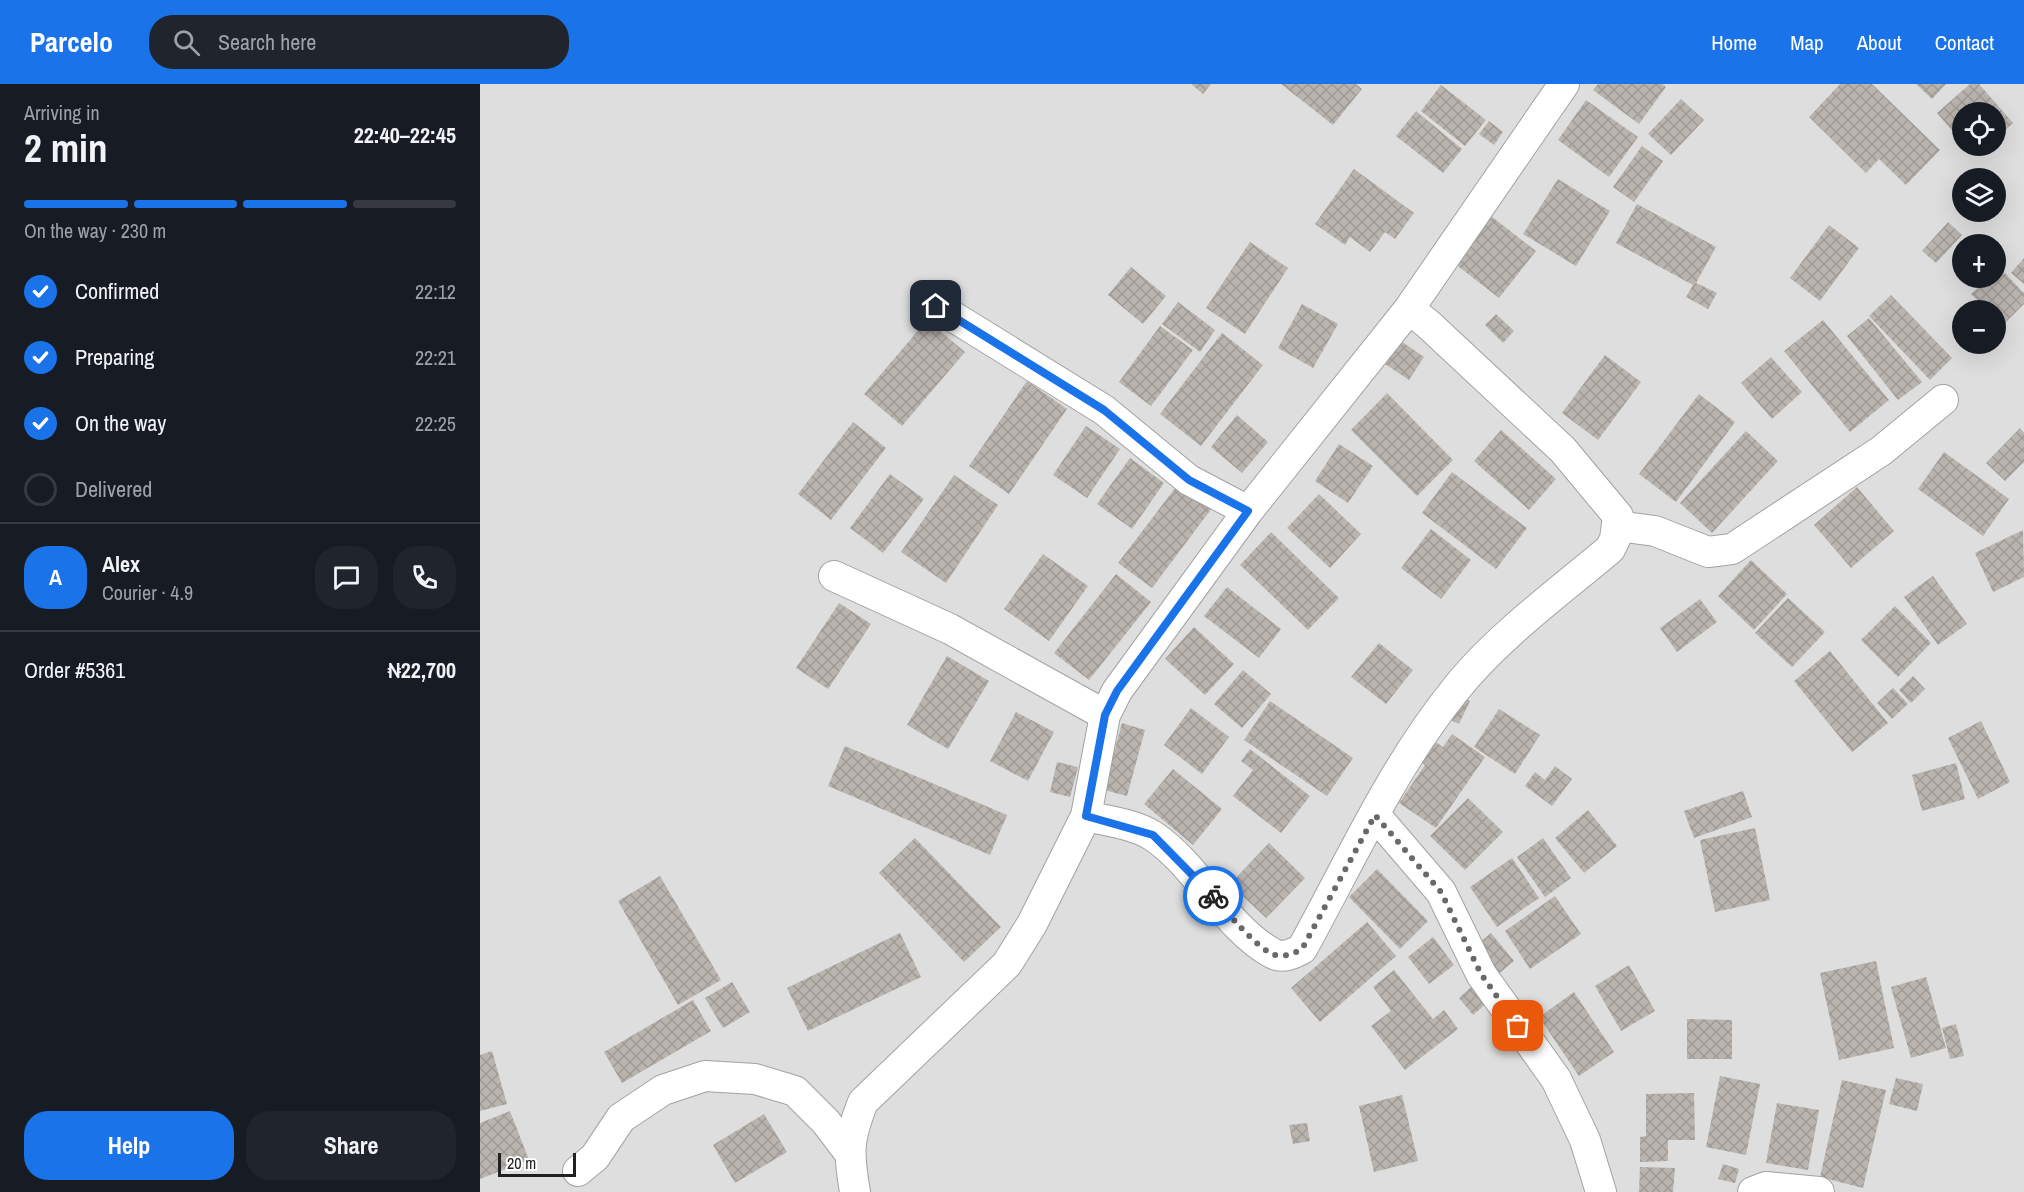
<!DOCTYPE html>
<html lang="en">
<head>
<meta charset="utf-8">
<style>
  body { margin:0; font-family:"Archivo Narrow",sans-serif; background:#20242c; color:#f1f3f6; height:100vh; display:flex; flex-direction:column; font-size:22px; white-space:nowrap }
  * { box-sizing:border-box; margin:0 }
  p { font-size:20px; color:#9ea1a6 }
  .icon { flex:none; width:33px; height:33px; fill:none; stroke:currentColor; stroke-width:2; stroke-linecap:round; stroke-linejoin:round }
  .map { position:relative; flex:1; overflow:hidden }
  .details { display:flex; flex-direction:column; background:#171b24; width:480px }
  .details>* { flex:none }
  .buttons { position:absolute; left:1472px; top:18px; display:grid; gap:12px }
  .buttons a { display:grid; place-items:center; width:54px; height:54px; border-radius:50%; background:#171b24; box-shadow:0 6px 24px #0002; font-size:30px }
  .scale { position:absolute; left:18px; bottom:15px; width:78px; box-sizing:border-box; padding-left:6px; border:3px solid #212121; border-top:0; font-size:16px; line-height:21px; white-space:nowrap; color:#212121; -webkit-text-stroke:4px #fff; paint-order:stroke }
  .pin { position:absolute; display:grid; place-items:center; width:51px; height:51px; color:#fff; margin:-26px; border-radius:12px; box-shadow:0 3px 9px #0006 }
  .courier { position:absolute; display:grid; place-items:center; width:60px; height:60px; margin:-30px; border:4px solid #1a73e8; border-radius:50%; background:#fff; color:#222; box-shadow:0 2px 8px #0007 }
  .overview em { font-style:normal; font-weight:700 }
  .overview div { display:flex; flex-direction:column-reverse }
  .overview { display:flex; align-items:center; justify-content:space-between; height:102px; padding:0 24px }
  h1 { font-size:39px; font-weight:700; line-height:45px }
  .bar { display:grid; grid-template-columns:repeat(4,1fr); gap:9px 6px; align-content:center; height:72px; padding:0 24px }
  .bar i { height:8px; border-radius:4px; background:#363941 }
  .bar .on { background:#1a73e8 }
  .bar p { grid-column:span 4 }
  .line { display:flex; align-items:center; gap:15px; padding:0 24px; border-top:2px solid #363941 }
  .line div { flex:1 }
  .round { display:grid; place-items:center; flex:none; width:63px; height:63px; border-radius:24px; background:#20242c }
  ol { padding:0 24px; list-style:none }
  li { display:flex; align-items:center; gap:18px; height:66px }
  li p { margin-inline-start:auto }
  li .icon { padding:6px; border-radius:50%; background:#1a73e8; color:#fff; stroke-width:4 }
  li:last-child { color:#9ea1a6 }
  li i { width:33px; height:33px; border:3px solid #363941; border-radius:50% }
  .primary-button { display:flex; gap:12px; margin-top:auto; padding:12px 24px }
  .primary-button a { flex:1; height:69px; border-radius:24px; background:#1a73e8; color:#fff; font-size:24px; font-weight:700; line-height:69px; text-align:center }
  .primary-button a+a { background:#20242c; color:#f1f3f6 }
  header { display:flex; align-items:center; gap:36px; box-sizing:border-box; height:84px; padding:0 30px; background:#1a73e8; color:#fff }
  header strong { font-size:28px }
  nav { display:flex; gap:33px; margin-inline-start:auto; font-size:21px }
  .search { width:420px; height:54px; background:#20242c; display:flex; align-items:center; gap:15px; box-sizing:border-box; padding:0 21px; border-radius:24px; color:#9ea1a6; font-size:22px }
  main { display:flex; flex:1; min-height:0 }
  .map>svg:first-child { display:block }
</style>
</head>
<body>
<header>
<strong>Parcelo</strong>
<div class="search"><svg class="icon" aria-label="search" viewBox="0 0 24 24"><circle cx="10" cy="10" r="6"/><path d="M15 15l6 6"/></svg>Search here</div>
<nav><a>Home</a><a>Map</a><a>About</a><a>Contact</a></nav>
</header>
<main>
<section class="details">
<div class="overview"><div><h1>2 min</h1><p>Arriving in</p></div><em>22:40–22:45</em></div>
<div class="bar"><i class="on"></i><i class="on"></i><i class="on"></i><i></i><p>On the way · 230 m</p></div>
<ol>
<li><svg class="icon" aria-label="check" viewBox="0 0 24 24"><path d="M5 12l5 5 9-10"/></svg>Confirmed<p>22:12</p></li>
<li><svg class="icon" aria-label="check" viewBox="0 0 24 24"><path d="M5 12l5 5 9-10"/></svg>Preparing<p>22:21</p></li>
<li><svg class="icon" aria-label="check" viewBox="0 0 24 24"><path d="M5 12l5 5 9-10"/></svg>On the way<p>22:25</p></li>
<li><i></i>Delivered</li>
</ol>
<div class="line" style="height:108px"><b class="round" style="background:#1a73e8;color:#fff">A</b><div><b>Alex</b><p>Courier · 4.9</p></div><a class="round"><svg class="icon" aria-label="chat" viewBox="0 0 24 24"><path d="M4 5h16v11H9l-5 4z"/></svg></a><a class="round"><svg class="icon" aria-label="phone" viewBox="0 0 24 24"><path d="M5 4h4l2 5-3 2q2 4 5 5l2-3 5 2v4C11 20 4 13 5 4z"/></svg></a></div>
<div class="line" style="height:78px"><div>Order #5361</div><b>₦22,700</b></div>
<div class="primary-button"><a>Help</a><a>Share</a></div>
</section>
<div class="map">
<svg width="1544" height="1108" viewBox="0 0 1544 1108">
  <defs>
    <pattern id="building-cross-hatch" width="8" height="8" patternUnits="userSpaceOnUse" patternTransform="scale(1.5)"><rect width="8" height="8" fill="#bab4af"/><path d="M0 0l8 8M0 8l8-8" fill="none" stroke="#a09a96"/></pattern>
  </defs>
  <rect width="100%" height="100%" fill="#f1eee9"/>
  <path fill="#dfdede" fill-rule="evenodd" d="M 0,0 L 1544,0 L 1544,1108 L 0,1108 ZM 1482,28 L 1515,28 L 1515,62 L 1482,62 ZM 1482,94 L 1515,94 L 1515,128 L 1482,128 ZM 1482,160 L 1515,160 L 1515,194 L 1482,194 ZM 1482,226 L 1515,226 L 1515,260 L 1482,260 Z"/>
  <path fill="url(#building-cross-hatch)" d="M 711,0 L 731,0 L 723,10 Z
    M 801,0 L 876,0 L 882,5 L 853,41 Z
    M 1118,0 L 1182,0 L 1186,3 L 1159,40 L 1113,6 Z
    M 1360,0 L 1392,0 L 1460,66 L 1426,101 L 1399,75 L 1386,89 L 1329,33 Z
    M 1436,0 L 1466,0 L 1452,15 Z
    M 1490,0 L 1499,0 L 1533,39 L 1515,55 L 1515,28 L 1482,28 L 1482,58 L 1457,29 Z
    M 961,1 L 1006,36 L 985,62 L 941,27 Z
    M 1201,15 L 1224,36 L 1191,71 L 1168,50 Z
    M 1106,16 L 1158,53 L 1129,93 L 1078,56 Z
    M 936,27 L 982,65 L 963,89 L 916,52 Z
    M 1009,37 L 1023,48 L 1014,61 L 999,50 Z
    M 1162,62 L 1183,77 L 1154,118 L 1133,103 Z
    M 874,85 L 934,129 L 915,155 L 905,148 L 890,168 L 870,153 L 865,161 L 835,140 Z
    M 1078,95 L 1130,127 L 1096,182 L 1043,150 Z
    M 1157,120 L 1236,163 L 1216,199 L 1237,209 L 1228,225 L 1206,213 L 1213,201 L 1136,159 Z
    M 1011,132 L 1056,167 L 1019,214 L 974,179 Z
    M 1468,138 L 1482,151 L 1456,179 L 1442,167 Z
    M 1349,141 L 1379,164 L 1340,217 L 1310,194 Z
    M 770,158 L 808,184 L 765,250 L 726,224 Z
    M 1544,174 L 1544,200 L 1531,189 Z
    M 651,183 L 686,212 L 663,240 L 628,211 Z
    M 1519,183 L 1544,209 L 1544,220 L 1522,242 L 1515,235 L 1515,226 L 1507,226 L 1491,210 L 1508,194 L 1515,194 L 1515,187 Z
    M 1411,211 L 1472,274 L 1450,296 L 1389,232 Z
    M 698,218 L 735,246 L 720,268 L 682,240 Z
    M 822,220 L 858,240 L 833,284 L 798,264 Z
    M 1016,230 L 1034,247 L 1023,259 L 1005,241 Z
    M 1389,234 L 1442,298 L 1418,316 L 1367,252 Z
    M 447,236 L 485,268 L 422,342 L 384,310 Z
    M 1343,236 L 1409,316 L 1370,348 L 1304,267 Z
    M 680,242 L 713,266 L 671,322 L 639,298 Z
    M 742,249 L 783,281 L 721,362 L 680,330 Z
    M 921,257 L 944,273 L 929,296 L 905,280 Z
    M 1125,271 L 1161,298 L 1118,356 L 1082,329 Z
    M 1291,273 L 1322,308 L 1292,335 L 1261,299 Z
    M 547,297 L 587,325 L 529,410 L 489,382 Z
    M 907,309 L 973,376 L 937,412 L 871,346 Z
    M 1219,310 L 1255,338 L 1196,418 L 1159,390 Z
    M 757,331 L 788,358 L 762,389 L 731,363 Z
    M 373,338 L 406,364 L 351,436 L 318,410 Z
    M 606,342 L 640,365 L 607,414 L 573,391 Z
    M 1540,344 L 1544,349 L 1544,378 L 1525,397 L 1506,379 Z
    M 1021,346 L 1076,395 L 1049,426 L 994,377 Z
    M 1266,347 L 1298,377 L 1232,449 L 1200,419 Z
    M 859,360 L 893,382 L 868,419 L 835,397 Z
    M 1464,368 L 1529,415 L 1503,452 L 1438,405 Z
    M 650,374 L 684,399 L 652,445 L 617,420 Z
    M 972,388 L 1047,444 L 1016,485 L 942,429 Z
    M 410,390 L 444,415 L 403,469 L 370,444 Z
    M 474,391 L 518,421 L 466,499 L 421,468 Z
    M 699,399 L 732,424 L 672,504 L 638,479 Z
    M 1377,403 L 1414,447 L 1371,484 L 1334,441 Z
    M 839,410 L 881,450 L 850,484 L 807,444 Z
    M 951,445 L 991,476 L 961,515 L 921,484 Z
    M 1543,446 L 1544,493 L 1513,508 L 1495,469 Z
    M 791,448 L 859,514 L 828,546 L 760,481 Z
    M 563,470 L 608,502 L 569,557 L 524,525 Z
    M 1271,476 L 1307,510 L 1274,546 L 1238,512 Z
    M 636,490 L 671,518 L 609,596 L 574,569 Z
    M 1453,492 L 1487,540 L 1458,561 L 1424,513 Z
    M 747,503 L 801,545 L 779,574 L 724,532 Z
    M 1308,514 L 1345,548 L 1312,583 L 1275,549 Z
    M 1220,515 L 1237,538 L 1197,568 L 1180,544 Z
    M 359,519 L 391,540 L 348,605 L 316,584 Z
    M 1415,522 L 1451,559 L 1418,593 L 1381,556 Z
    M 714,543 L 754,580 L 725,611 L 685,575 Z
    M 899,559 L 933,586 L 906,620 L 871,593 Z
    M 1350,567 L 1408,639 L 1372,668 L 1314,597 Z
    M 467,572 L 509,597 L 468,665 L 427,641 Z
    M 763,586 L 791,610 L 762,644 L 734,620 Z
    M 1433,592 L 1445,605 L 1431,619 L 1419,606 Z
    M 1413,604 L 1428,620 L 1412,635 L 1397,619 Z
    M 974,610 L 990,617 L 979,640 L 964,633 Z
    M 790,617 L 873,674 L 847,712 L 764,656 Z
    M 711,624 L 749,653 L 722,690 L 684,661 Z
    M 1019,625 L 1060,651 L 1035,690 L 994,663 Z
    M 536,628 L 574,648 L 548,697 L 510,677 Z
    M 1501,637 L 1530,698 L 1498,715 L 1468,654 Z
    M 642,639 L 665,646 L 647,712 L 624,706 Z
    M 972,650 L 1005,673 L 956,744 L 919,719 L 945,681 L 933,672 L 947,652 L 963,663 Z
    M 365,662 L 527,731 L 510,771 L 348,702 Z
    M 770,665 L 830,712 L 801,749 L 753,712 L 773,686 L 761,677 Z
    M 577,678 L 598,683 L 590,713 L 570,708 Z
    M 1476,679 L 1485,715 L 1442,727 L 1432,691 Z
    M 1075,682 L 1092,695 L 1072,722 L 1045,702 L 1055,688 L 1065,696 Z
    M 693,685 L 742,725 L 713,761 L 664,720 Z
    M 1263,707 L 1272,733 L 1214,754 L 1204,727 Z
    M 988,714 L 1023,748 L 985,786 L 950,752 Z
    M 1108,726 L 1137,762 L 1104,789 L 1075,754 Z
    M 1275,744 L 1290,816 L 1235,828 L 1220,756 Z
    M 435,754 L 521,843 L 484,878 L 399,789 Z
    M 1063,754 L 1091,794 L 1065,813 L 1037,773 Z
    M 789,759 L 825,794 L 786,834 L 750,800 Z
    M 1032,774 L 1059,814 L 1017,843 L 990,803 Z
    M 897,785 L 948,837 L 920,865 L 869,813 Z
    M 180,792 L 241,896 L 198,921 L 138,817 Z
    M 1075,812 L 1101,850 L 1050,885 L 1025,847 Z
    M 887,838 L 916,872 L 840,938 L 811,904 Z
    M 420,849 L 441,893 L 328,947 L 307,904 Z
    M 1011,849 L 1034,877 L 1016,892 L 993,864 Z
    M 953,853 L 974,881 L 949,900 L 928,873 Z
    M 1396,877 L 1414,964 L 1359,976 L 1340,889 Z
    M 1149,881 L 1175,927 L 1141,947 L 1115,902 Z
    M 914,886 L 953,935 L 964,926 L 978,945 L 925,986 L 891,942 L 911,927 L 893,903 Z
    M 1446,893 L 1466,964 L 1431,974 L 1411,903 Z
    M 252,898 L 270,928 L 243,944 L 225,914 Z
    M 991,903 L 1006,920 L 993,931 L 979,914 Z
    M 1094,908 L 1134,968 L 1099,992 L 1059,933 Z
    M 213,916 L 231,947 L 142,999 L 124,968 Z
    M 1207,935 L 1252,936 L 1252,975 L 1207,975 Z
    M 1476,940 L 1484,972 L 1470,975 L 1462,944 Z
    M 12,967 L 27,1020 L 0,1027 L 0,971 Z
    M 1240,992 L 1280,1000 L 1266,1071 L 1226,1063 Z
    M 1416,994 L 1443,1000 L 1437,1027 L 1409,1020 Z
    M 1362,996 L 1406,1006 L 1383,1104 L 1340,1093 Z
    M 1214,1009 L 1215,1056 L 1188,1056 L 1188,1077 L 1160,1078 L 1160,1053 L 1166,1052 L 1166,1010 Z
    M 922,1011 L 938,1077 L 894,1088 L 879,1022 Z
    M 1297,1019 L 1339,1026 L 1328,1086 L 1286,1079 Z
    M 30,1027 L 49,1076 L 0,1095 L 0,1039 Z
    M 284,1030 L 307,1068 L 255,1099 L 233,1061 Z
    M 827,1039 L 830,1057 L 813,1060 L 809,1041 Z
    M 1243,1080 L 1259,1085 L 1255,1099 L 1238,1095 Z
    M 1160,1083 L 1195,1084 L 1193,1108 L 1159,1108 Z"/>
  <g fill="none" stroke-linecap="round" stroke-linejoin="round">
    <g stroke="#a2a2a2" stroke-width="32">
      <path id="minor" d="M 456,222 L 624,326 L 709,396 L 768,427
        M 1137,442 L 1175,447 L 1228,468 L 1252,465 L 1401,367 L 1463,316
        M 354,492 L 470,545 L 625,631
        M 895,731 L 961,808 L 1001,890 L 1076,995 L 1105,1056 L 1121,1108
        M 606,732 C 627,737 655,740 673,752 C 718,782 745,843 792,869 C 802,875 813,870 822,865 C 870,778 912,684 975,606 C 1016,554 1079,508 1130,465 L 1135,455 L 1138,432 L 1083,366 L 948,240 L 929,225
        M 98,1087 L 115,1073 L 141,1034 L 183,1006 L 225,992 L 275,995 L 315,1007 L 346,1038 L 368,1067
        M 375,1108 C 368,1068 368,1056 383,1018 L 527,880 L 552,840 L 606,732 L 625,631 L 637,607 L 768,427 L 929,225 L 1084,0
        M 1273,1108 L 1286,1103 L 1339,1108"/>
    </g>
    <use href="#minor" stroke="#fff" stroke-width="30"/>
  </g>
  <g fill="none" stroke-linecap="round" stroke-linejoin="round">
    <path stroke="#6a6967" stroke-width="6" stroke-dasharray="0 10.8" d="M 733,812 C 745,826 778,866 795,871 C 805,873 813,870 822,865 L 895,731 L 961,808 L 1001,890 L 1038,942"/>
    <path stroke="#1a73e8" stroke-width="8" d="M 456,222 L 624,326 L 709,396 L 768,427 L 637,607 L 625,631 L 606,732 L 673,751 L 733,812"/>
  </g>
</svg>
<div class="buttons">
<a><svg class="icon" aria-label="locate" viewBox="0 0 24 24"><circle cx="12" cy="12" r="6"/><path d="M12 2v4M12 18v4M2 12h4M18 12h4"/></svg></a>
<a><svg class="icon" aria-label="layers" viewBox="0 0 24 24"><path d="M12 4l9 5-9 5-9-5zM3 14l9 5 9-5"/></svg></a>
<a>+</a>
<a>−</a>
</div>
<div class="scale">20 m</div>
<div class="pin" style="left:1038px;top:942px;background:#ea580c"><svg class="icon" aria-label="bag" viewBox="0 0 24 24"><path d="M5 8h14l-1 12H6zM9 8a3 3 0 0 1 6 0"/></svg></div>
<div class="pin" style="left:456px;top:222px;background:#1f2937"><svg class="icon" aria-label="home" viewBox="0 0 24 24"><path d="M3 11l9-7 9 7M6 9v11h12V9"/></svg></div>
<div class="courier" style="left:733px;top:812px"><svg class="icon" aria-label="bike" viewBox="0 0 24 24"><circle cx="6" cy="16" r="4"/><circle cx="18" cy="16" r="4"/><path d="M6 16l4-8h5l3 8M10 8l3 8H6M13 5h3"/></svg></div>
</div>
</main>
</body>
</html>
